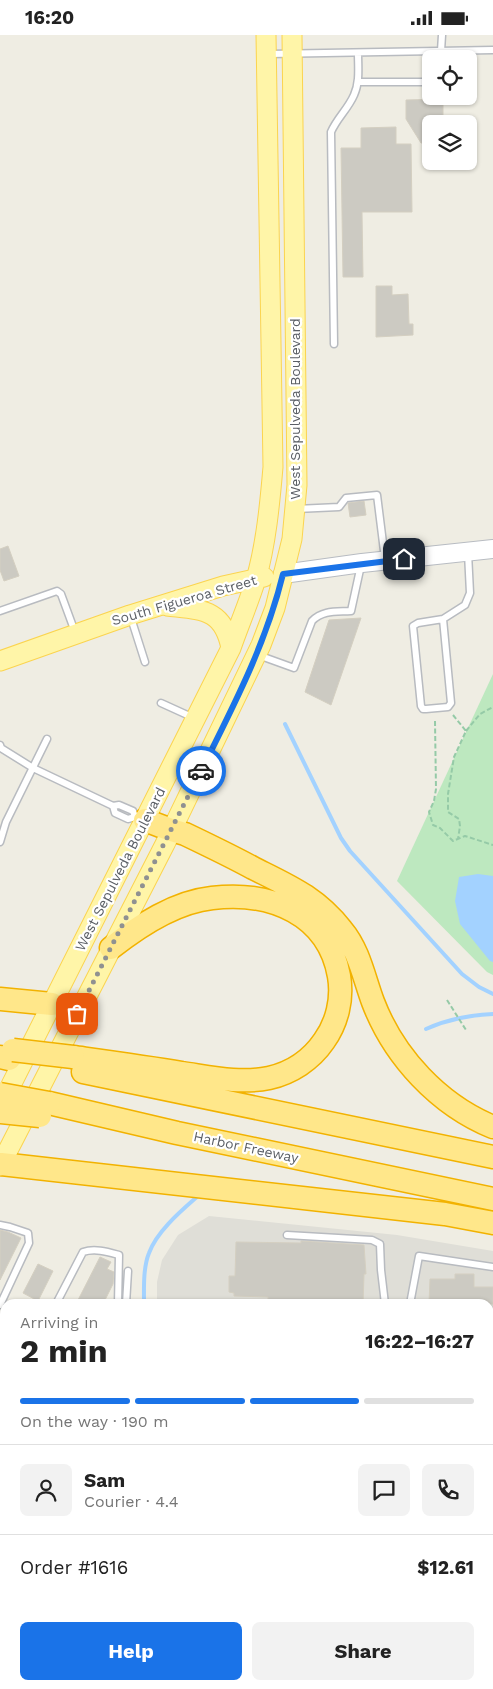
<!DOCTYPE html>
<html lang="en">
<head>
<meta charset="utf-8">
<style>
  body { margin:0; font-family:"Work Sans",sans-serif; background:#f2f2f2; color:#222; height:100vh; display:flex; flex-direction:column; font-size:19px; white-space:nowrap }
  * { box-sizing:border-box; margin:0 }
  p { font-size:16px; color:#767676 }
  .icon { flex:none; width:28px; height:28px; fill:none; stroke:currentColor; stroke-width:2; stroke-linecap:round; stroke-linejoin:round }
  .map { position:relative; flex:1; overflow:hidden }
  .side { position:absolute; left:0px; top:1264px; width:494px; height:391px; display:flex; flex-direction:column; background:#fff; border-radius:15px 15px 0 0; box-shadow:0 1px 4px #0004 }
  .side>* { flex:none }
  .tools { position:absolute; left:422px; top:15px; display:grid; gap:10px }
  .tools a { display:grid; place-items:center; width:55px; height:55px; border-radius:8px; background:#fff; box-shadow:0 1px 4px #0004; font-size:25px }
  .pin { position:absolute; display:grid; place-items:center; width:42px; height:42px; color:#fff; margin:-21px; border-radius:10px; box-shadow:0 2px 8px #0006 }
  .courier { position:absolute; display:grid; place-items:center; width:50px; height:50px; margin:-25px; border:4px solid #1a73e8; border-radius:50%; background:#fff; color:#222; box-shadow:0 1px 6px #0007 }
  .head em { font-style:normal; font-weight:700 }
  .head div { display:flex; flex-direction:column-reverse }
  .head { display:flex; align-items:center; justify-content:space-between; height:85px; padding:0 20px }
  h1 { font-size:32px; font-weight:700; line-height:38px }
  .bar { display:grid; grid-template-columns:repeat(4,1fr); gap:8px 5px; align-content:center; height:60px; padding:0 20px }
  .bar i { height:6px; border-radius:4px; background:#e0e0e0 }
  .bar .selected { background:#1a73e8 }
  .bar p { grid-column:span 4 }
  .line { display:flex; align-items:center; gap:12px; padding:0 20px; border-top:1px solid #e0e0e0 }
  .line div { flex:1 }
  .round { display:grid; place-items:center; flex:none; width:52px; height:52px; border-radius:8px; background:#f2f2f2 }
  .button { display:flex; gap:10px; margin-top:auto; padding:10px 20px }
  .button a { flex:1; height:58px; border-radius:8px; background:#1a73e8; color:#fff; font-size:20px; font-weight:700; line-height:58px; text-align:center }
  .button a+a { background:#f2f2f2; color:#222 }
  .status { display:flex; justify-content:space-between; align-items:center; height:35px; padding:0 25px; background:#fff; direction:ltr }
  .status svg { height:14px; fill:currentColor }
  .map>svg:first-child { display:block }
</style>
</head>
<body>
<div class="status"><b>16:20</b><svg viewBox="0 0 49 12"><path d="M0 12V9h3v3zM5 12V6h3v6zM10 12V3h3v9zM15 12V0h3v12zM26 1h20v11H26zM47 4h2v5h-2z"/></svg></div>
<div class="map">
<svg width="493" height="1654" viewBox="0 0 493 1654">
  <rect width="100%" height="100%" fill="#efede3"/>
  <path fill="#fff8d8" d="M 0,1300 L 5,1303 L 5,1470 L 0,1470 Z
    M 0,1519 L 5,1519 L 5,1650 L 109,1650 L 109,1654 L 0,1654 Z"/>
  <path fill="#dfded7" d="M 209,1181 L 397,1200 L 493,1216 L 493,1332 L 489,1332 L 489,1269 L 157,1269 L 157,1247 L 162,1225 L 178,1200 Z"/>
  <path fill="#bde8bf" d="M 493,639 L 493,940 L 487,937 L 397,846 Z"/>
  <path fill="#a3d2ff" d="M 478,839 L 493,841 L 493,927 L 490,926 L 460,889 L 455,866 L 459,842 Z"/>
  <g fill="none" stroke-linecap="round" stroke-linejoin="round">
    <path stroke="#a3d2ff" stroke-width="4" d="M 285,689 L 341,803 L 350,816 L 462,939 L 479,952 L 493,959
      M 426,994 C 448,984 469,980 493,979
      M 144,1269 C 144,1253 143,1233 149,1218 C 157,1196 181,1176 198,1161
      M 137,1654 L 137,1650"/>
  </g>
  <path fill="#cccac2" stroke="#d4cfc1" d="M 443,64 L 443,89 L 431,89 L 431,108 L 421,108 L 406,84 L 406,65 Z
    M 396,92 L 396,109 L 411,109 L 412,177 L 362,177 L 363,242 L 343,242 L 341,113 L 361,113 L 361,93 Z
    M 376,251 L 392,251 L 392,260 L 408,259 L 409,289 L 413,289 L 413,300 L 376,302 Z
    M 364,466 L 366,480 L 350,482 L 348,468 Z
    M 8,511 L 19,541 L 4,546 L 0,535 L 0,514 Z
    M 361,583 L 331,670 L 305,657 L 329,585 Z
    M 0,1195 L 8,1197 L 21,1203 L 0,1245 Z
    M 301,1206 L 364,1210 L 366,1239 L 364,1239 L 363,1269 L 268,1269 L 268,1262 L 234,1261 L 234,1258 L 229,1257 L 229,1241 L 235,1241 L 236,1207 L 301,1208 Z
    M 100,1222 L 111,1227 L 107,1234 L 114,1237 L 113,1249 L 103,1269 L 76,1269 Z
    M 38,1229 L 53,1236 L 38,1266 L 23,1258 Z
    M 455,1239 L 474,1239 L 474,1252 L 493,1252 L 493,1269 L 429,1269 L 430,1244 L 455,1244 Z"/>
  <g fill="none" stroke-linecap="round" stroke-linejoin="round">
    <g stroke="#b8bbc0" stroke-width="9">
      <path id="lane" d="M 441,16 L 442,0
        M 269,19 L 493,15
        M 358,47 L 431,47
        M 334,309 L 331,97 C 337,83 348,74 354,60 C 360,47 358,32 358,18
        M 296,474 L 339,472 L 346,463 L 377,460 L 385,524
        M 0,576 L 57,556 L 61,559 L 75,597
        M 131,583 L 145,627
        M 443,584 L 451,668 L 448,672 L 426,674 L 423,674 L 421,671 L 413,591 L 418,588 L 443,584 L 465,570 L 470,558 L 468,518
        M 258,620 L 294,633 L 312,586 C 323,575 336,577 351,576 L 361,530
        M 161,668 L 194,683
        M 0,710 L 1,713 L 33,733 L 113,771 L 119,770 L 133,776 L 135,782
        M 113,771 L 115,778 L 128,784 L 135,782 L 139,783
        M 0,807 L 6,787 L 47,704
        M 0,1190 L 10,1192 L 28,1198 L 29,1208 L 0,1270
        M 287,1200 L 372,1205 L 380,1209 L 381,1235 L 385,1269
        M 56,1269 L 83,1217 C 95,1213 108,1217 119,1220 L 118,1269
        M 126,1269 L 128,1236
        M 410,1269 L 419,1221 L 493,1232
        M 0,1350 L 5,1350
        M 0,1380 L 5,1380
        M 101,1654 L 101,1650
        M 118,1654 L 118,1650"/>
    </g>
    <g stroke="#b8bbc0" stroke-width="15">
      <path id="street" d="M 219,1654 L 219,1650
        M 341,1654 L 341,1650
        M 464,1654 L 464,1650"/>
    </g>
    <g stroke="#b8bcc2" stroke-width="20">
      <path id="secondary" d="M 283,539 L 362,528 L 493,514"/>
    </g>
    <g stroke="#fbd44f" stroke-width="21">
      <path id="primary" d="M 167,571 C 201,575 223,573 231,613
        M 0,626 L 130,580 L 223,551 L 264,542
        M 0,1072 L 231,613 C 239,590 249,567 256,544 C 266,510 270,467 273,432 L 266,0
        M 0,1131 L 165,809 L 261,610 L 275,573 L 292,504 L 297,450 L 292,0
        M 0,1486 L 5,1486
        M 489,1496 L 493,1496
        M 0,1505 L 5,1506
        M 489,1517 L 493,1517"/>
    </g>
    <g stroke="#f2b200" stroke-width="25">
      <path id="highway" d="M 145,785 L 171,795 L 185,799 C 208,810 231,821 253,833 C 289,851 316,862 342,895 C 359,915 364,943 373,967 C 394,1022 439,1070 493,1092
        M 0,964 L 52,969
        M 0,1022 L 9,1024
        M 73,1022 C 109,1027 146,1032 182,1038 C 210,1042 240,1049 269,1043 C 291,1038 311,1025 324,1006 C 337,988 343,964 339,941 C 328,879 271,856 212,863 C 175,867 140,890 111,913
        M 83,1037 L 493,1122
        M 49,1068 L 177,1098 L 493,1164
        M 1,1129 L 445,1179 L 493,1188"/>
    </g>
    <path stroke="#95caa7" stroke-width="2" stroke-dasharray="5 2.5" stroke-linecap="butt" d="M 453,680 L 466,696 L 454,722 L 448,759 L 448,777 L 459,784 L 460,791 L 458,804
      M 435,686 L 436,754 L 434,766 L 429,777 L 433,790 L 440,793 L 453,806 L 465,801 L 493,810
      M 466,696 L 480,679 L 493,672
      M 447,965 L 466,995"/>
    <use href="#lane" stroke="#fff" stroke-width="6"/>
    <use href="#street" stroke="#fff" stroke-width="12"/>
    <use href="#secondary" stroke="#fff" stroke-width="18"/>
    <use href="#primary" stroke="#fff5a8" stroke-width="19"/>
    <use href="#highway" stroke="#ffe78a" stroke-width="22"/>
    <g stroke="#f2b200" stroke-width="25" stroke-linecap="butt">
      <path id="highway-bridge" d="M 13,1015 L 73,1022
        M 0,1059 L 49,1068
        M 0,1077 L 40,1081"/>
    </g>
    <use href="#highway-bridge" stroke="#ffe78a" stroke-width="22"/>
  </g>
  <g fill="none" stroke-linecap="round" stroke-linejoin="round">
    <path stroke="#8f9191" stroke-width="5" stroke-dasharray="0 9" d="M 77,979 L 201,736"/>
    <path stroke="#1a73e8" stroke-width="6" d="M 201,736 C 233,672 266,609 283,539 L 404,524"/>
  </g>
  <g text-anchor="middle" stroke-width="4.5" stroke-linejoin="round" paint-order="stroke">
    <g font-size="14" fill="#5b5f65" stroke="#fff">
      <text transform="translate(295 374) rotate(-90)" y="5">West Sepulveda Boulevard</text>
      <text transform="translate(184 565) rotate(-16)" y="5">South Figueroa Street</text>
      <text transform="translate(120 834) rotate(-63)" y="5">West Sepulveda Boulevard</text>
      <text transform="translate(246 1112) rotate(12)" y="5">Harbor Freeway</text>
    </g>
  </g>
</svg>
<div class="tools">
<a><svg class="icon" aria-label="locate" viewBox="0 0 24 24"><circle cx="12" cy="12" r="6"/><path d="M12 2v4M12 18v4M2 12h4M18 12h4"/></svg></a>
<a><svg class="icon" aria-label="layers" viewBox="0 0 24 24"><path d="M12 4l9 5-9 5-9-5zM3 14l9 5 9-5"/></svg></a>
</div>
<div class="pin" style="left:77px;top:979px;background:#ea580c"><svg class="icon" aria-label="bag" viewBox="0 0 24 24"><path d="M5 8h14l-1 12H6zM9 8a3 3 0 0 1 6 0"/></svg></div>
<div class="pin" style="left:404px;top:524px;background:#1f2937"><svg class="icon" aria-label="home" viewBox="0 0 24 24"><path d="M3 11l9-7 9 7M6 9v11h12V9"/></svg></div>
<div class="courier" style="left:201px;top:736px"><svg class="icon" aria-label="car" viewBox="0 0 24 24"><path d="M5 17H2v-5l4-1 3-4h7l3 4 3 1v5h-3M9 17h6M6 11h13"/><circle cx="7" cy="17" r="2"/><circle cx="17" cy="17" r="2"/></svg></div>
<section class="side">
<div class="head"><div><h1>2 min</h1><p>Arriving in</p></div><em>16:22–16:27</em></div>
<div class="bar"><i class="selected"></i><i class="selected"></i><i class="selected"></i><i></i><p>On the way · 190 m</p></div>
<div class="line" style="height:90px"><a class="round"><svg class="icon" aria-label="person" viewBox="0 0 24 24"><circle cx="12" cy="8" r="4"/><path d="M4 21q1-7 8-7t8 7"/></svg></a><div><b>Sam</b><p>Courier · 4.4</p></div><a class="round"><svg class="icon" aria-label="chat" viewBox="0 0 24 24"><path d="M4 5h16v11H9l-5 4z"/></svg></a><a class="round"><svg class="icon" aria-label="phone" viewBox="0 0 24 24"><path d="M5 4h4l2 5-3 2q2 4 5 5l2-3 5 2v4C11 20 4 13 5 4z"/></svg></a></div>
<div class="line" style="height:65px"><div>Order #1616</div><b>$12.61</b></div>
<div class="button"><a>Help</a><a>Share</a></div>
</section>
</div>
</body>
</html>
